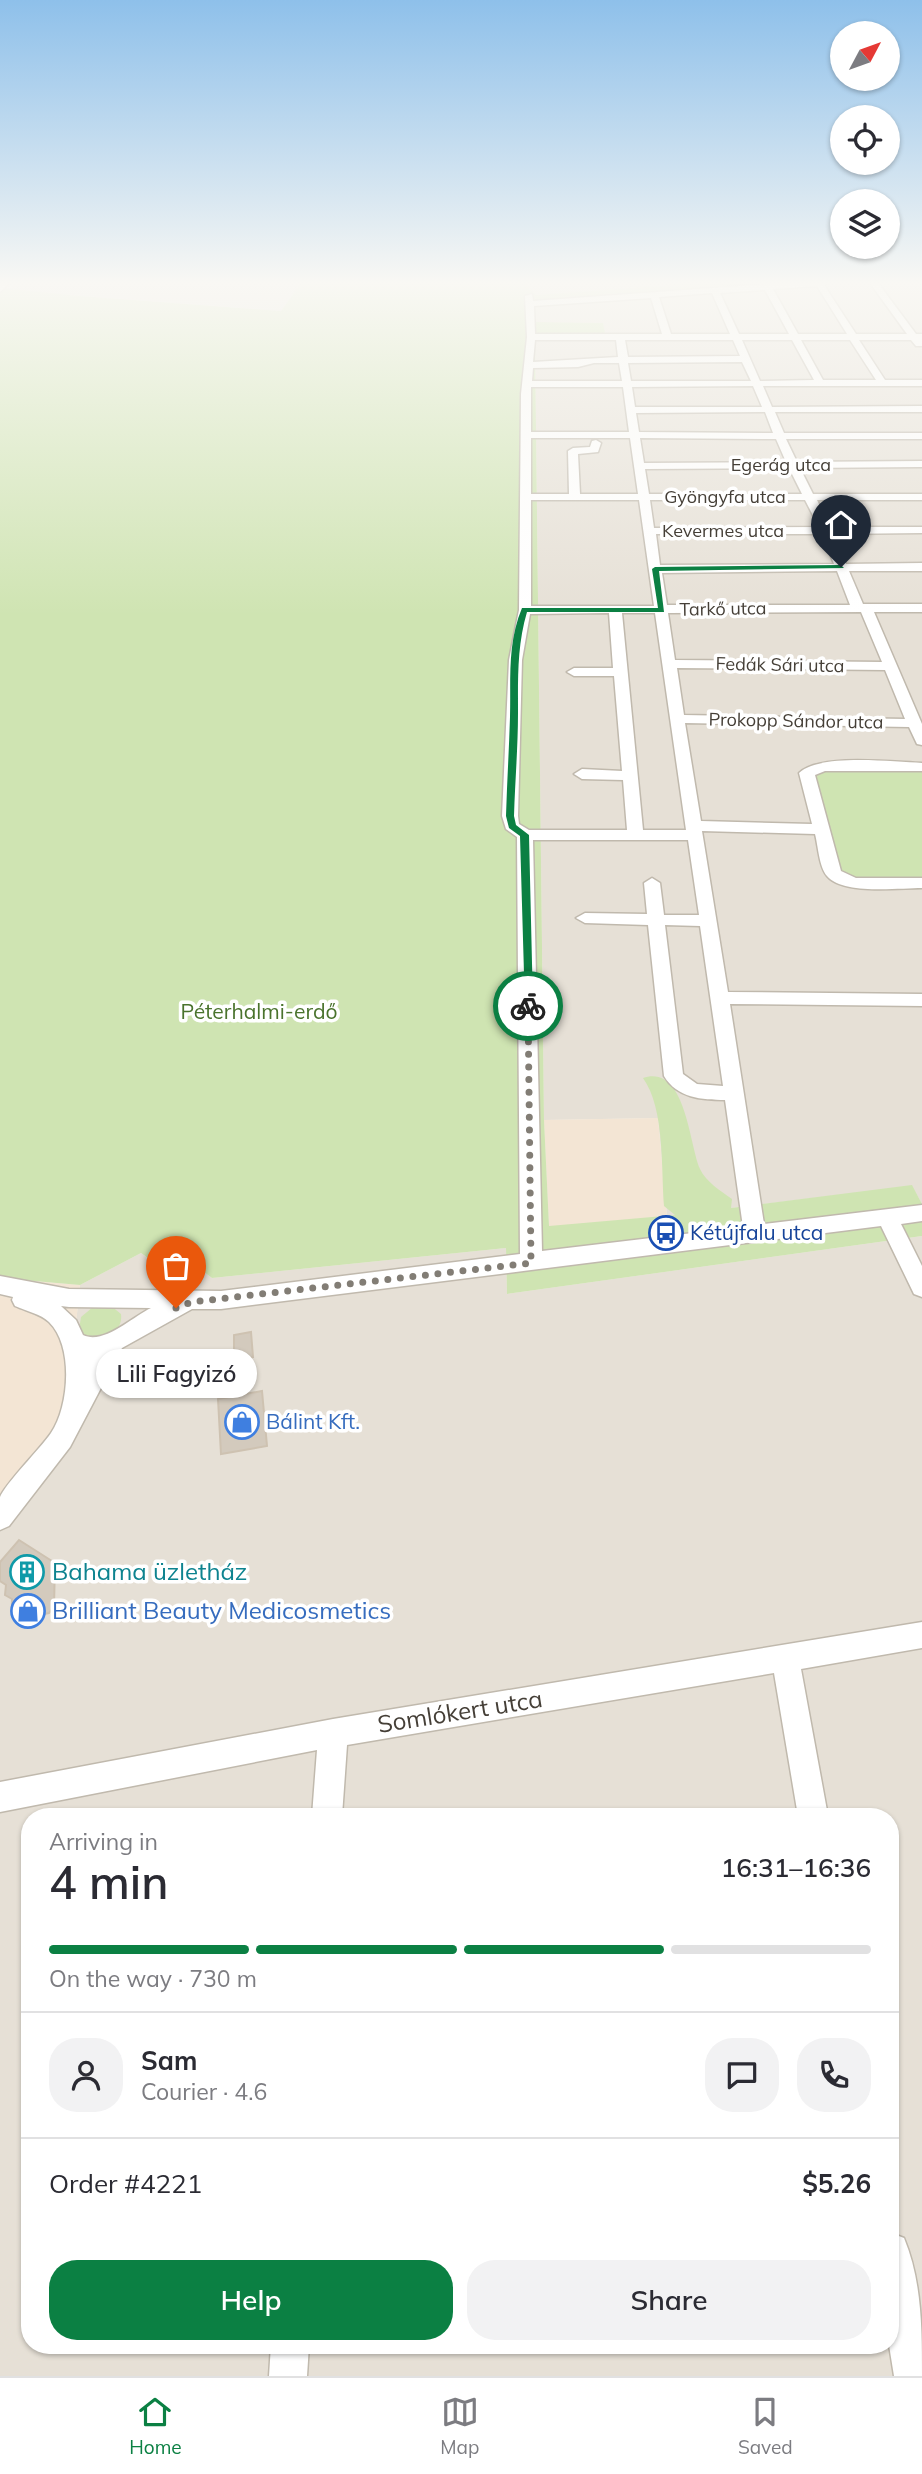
<!DOCTYPE html>
<html lang="en">
<head>
<meta charset="utf-8">
<style>
  body { margin:0; font-family:Mulish,sans-serif; background:#f2f2f3; color:#2b2b33; height:100vh; display:flex; flex-direction:column; font-size:26px; white-space:nowrap }
  * { box-sizing:border-box; margin:0 }
  p { font-size:23px; color:#7c7c81 }
  .icon { flex:none; width:38px; height:38px; fill:none; stroke:currentColor; stroke-width:2; stroke-linecap:round; stroke-linejoin:round }
  .map { position:relative; flex:1; overflow:hidden }
  .side { position:absolute; left:21px; top:1808px; width:878px; height:546px; display:flex; flex-direction:column; background:#fff; border-radius:28px; box-shadow:0 2px 5px #0004 }
  .side>* { flex:none }
  .needle { width:46px; rotate:49deg }
  .fabs { position:absolute; left:830px; top:21px; display:grid; gap:14px }
  .fabs a { display:grid; place-items:center; width:70px; height:70px; border-radius:50%; background:#fff; box-shadow:0 2px 5px #0004; font-size:35px }
  .pin { position:absolute; display:grid; place-items:center; width:60px; height:60px; color:#fff; margin:-72px -30px; border-radius:50% 50% 50% 0; rotate:-45deg; box-shadow:0 0 7px #0007 }
  .pin .icon { rotate:45deg }
  .courier { position:absolute; display:grid; place-items:center; width:70px; height:70px; margin:-35px; border:5px solid #0b8043; border-radius:50%; background:#fff; color:#222; box-shadow:0 2px 9px #0007 }
  .bubble { position:absolute; height:49px; border-radius:24px; background:#fff; box-shadow:0 2px 5px #0004; font-size:23px; font-weight:600; line-height:49px; text-align:center }
  .overview em { font-style:normal; font-weight:600 }
  .overview div { display:flex; flex-direction:column-reverse }
  .overview { display:flex; align-items:center; justify-content:space-between; height:119px; padding:0 28px }
  h1 { font-size:46px; font-weight:600; line-height:52px }
  .bar { display:grid; grid-template-columns:repeat(4,1fr); gap:10px 7px; align-content:center; height:84px; padding:0 28px }
  .bar i { height:9px; border-radius:5px; background:#e1e1e2 }
  .bar .selected { background:#0b8043 }
  .bar p { grid-column:span 4 }
  .line { display:flex; align-items:center; gap:18px; padding:0 28px; border-top:2px solid #e1e1e2 }
  .line div { flex:1 }
  .round { display:grid; place-items:center; flex:none; width:74px; height:74px; border-radius:28px; background:#f2f2f3 }
  .button { display:flex; gap:14px; margin-top:auto; padding:14px 28px }
  .button a { flex:1; height:80px; border-radius:28px; background:#0b8043; color:#fff; font-size:28px; font-weight:600; line-height:80px; text-align:center }
  .button a+a { background:#f2f2f3; color:#2b2b33 }
  .dock { display:flex; justify-content:space-around; align-items:center; height:98px; border-top:2px solid #e1e1e2; background:#fff; font-size:19px; color:#7c7c81 }
  .dock a { display:grid; justify-items:center; gap:4px }
  .dock .selected { color:#0b8043 }
  .map>svg:first-child { display:block }
</style>
</head>
<body>
<div class="map">
<svg width="922" height="2376" viewBox="0 0 922 2376">
  <rect width="100%" height="100%" fill="#f2efe7"/>
  <path fill="#e6e0d6" fill-rule="evenodd" d="M 524,283 L 699,283 L 535,295 Z
    M 817,283 L 922,283 L 922,1204 L 912,1186 L 667,1216 L 658,1118 L 544,1120 L 535,339 L 602,323 L 535,322 L 534,304 Z
    M 922,1236 L 922,2376 L 0,2376 L 0,1502 L 71,1371 L 80,1285 L 141,1253 L 171,1276 L 200,1269 L 212,1278 L 506,1248 L 507,1294 ZM 30,1816 L 891,1816 L 891,2345 L 30,2345 Z"/>
  <path fill="#f3e5d4" d="M 658,1118 L 667,1216 L 549,1227 L 544,1120 Z
    M 0,1278 L 80,1285 L 71,1371 L 59,1429 L 0,1502 Z"/>
  <path fill="#e5e1dc" d="M 13,283 L 301,283 L 281,311 L 30,292 L 8,289 L 15,284 Z"/>
  <path fill="#cfe4b2" d="M 301,283 L 524,283 L 536,295 L 699,283 L 817,283 L 534,305 L 535,322 L 603,323 L 606,339 L 535,339 L 544,1120 L 549,1226 L 675,1215 L 664,1206 C 661,1168 665,1109 643,1078 C 686,1064 689,1144 700,1169 C 706,1182 721,1191 732,1199 L 731,1208 L 912,1185 L 922,1204 L 922,1236 L 507,1294 L 506,1248 L 212,1278 L 200,1269 L 176,1278 L 141,1253 L 80,1285 L 0,1278 L 0,288 L 80,296 L 281,311 Z
    M 818,770 L 922,770 L 922,879 L 858,880 L 840,874 L 812,774 Z
    M 110,1305 L 121,1314 C 124,1336 93,1347 79,1330 L 81,1317 L 93,1307 Z"/>
  <path fill="#d3cabd" stroke="#cec2b1" stroke-width="2" d="M 251,1332 L 253,1357 L 234,1359 L 234,1335 Z
    M 262,1391 L 267,1446 L 221,1454 L 218,1399 Z
    M 19,1540 L 55,1563 L 54,1607 L 49,1613 L 17,1619 L 12,1615 L 12,1599 L 5,1595 L 6,1585 L 0,1581 L 0,1562 Z"/>
  <g fill="none" stroke-linecap="round" stroke-linejoin="round">
    <g stroke="#c0b9ad" stroke-width="3">
      <path id="minor" d="M 2,283 L 10,283 L 0,292 L 0,285 Z
        M 827,283 L 824,285 L 856,334 L 907,334 L 870,283 L 878,283 L 916,334 L 922,334 L 922,346 L 916,346 L 911,340 L 859,340 L 885,380 L 922,380 L 922,386 L 763,386 L 772,407 L 922,406 L 922,412 L 775,412 L 784,433 L 922,433 L 922,439 L 786,439 L 797,462 L 922,461 L 922,467 L 800,468 L 813,494 L 922,494 L 922,500 L 817,500 L 830,527 L 922,527 L 922,533 L 833,534 L 846,564 L 922,563 L 922,571 L 849,571 L 863,604 L 922,604 L 922,612 L 874,612 L 922,724 L 922,745 L 917,744 L 909,727 L 685,723 L 701,821 L 812,824 L 799,773 C 820,753 893,762 922,763 L 922,771 L 825,771 L 815,775 L 841,871 L 856,878 L 922,878 L 922,888 C 898,888 843,895 827,876 C 819,867 818,845 815,834 L 702,831 L 728,992 L 922,994 L 922,1006 L 730,1004 L 764,1224 L 922,1205 L 922,1221 L 901,1224 L 922,1266 L 922,1297 L 914,1294 L 881,1226 L 221,1309 L 192,1309 L 122,1348 L 70,1447 L 9,1526 L 0,1530 C 0,1521 0,1506 0,1497 C 6,1483 40,1449 51,1433 C 69,1407 74,1346 49,1322 C 41,1314 26,1311 15,1306 L 12,1300 L 13,1297 L 0,1294 L 0,1276 L 69,1289 L 221,1291 L 520,1254 L 517,837 L 506,829 L 502,816 L 509,660 L 519,610 L 521,394 L 527,337 L 525,296 L 532,294 L 533,301 L 767,284 ZM 817,286 L 847,334 L 798,334 L 773,289 ZM 765,290 L 789,334 L 739,334 L 720,293 ZM 712,293 L 730,334 L 671,334 L 659,297 ZM 651,298 L 662,334 L 535,334 L 534,306 ZM 535,340 L 616,340 L 618,357 L 533,362 ZM 625,340 L 733,340 L 740,356 L 628,357 ZM 742,340 L 792,340 L 814,380 L 760,381 ZM 801,340 L 850,340 L 876,380 L 823,380 ZM 742,362 L 751,381 L 631,381 L 628,363 ZM 594,363 L 619,363 L 622,381 L 532,381 L 533,368 L 578,367 ZM 753,386 L 762,407 L 635,407 L 632,387 ZM 531,387 L 623,387 L 629,432 L 531,432 ZM 765,412 L 773,433 L 639,432 L 636,413 ZM 531,438 L 630,438 L 638,494 L 580,494 L 578,454 L 598,452 L 601,443 L 596,440 L 592,441 L 590,447 L 573,448 L 568,451 L 569,494 L 531,494 ZM 640,438 L 776,439 L 786,462 L 644,463 ZM 789,468 L 802,494 L 649,494 L 645,469 ZM 531,500 L 639,500 L 654,606 L 531,606 ZM 650,500 L 805,500 L 819,527 L 654,528 ZM 656,534 L 822,534 L 834,564 L 660,565 ZM 837,571 L 850,605 L 667,605 L 662,573 ZM 861,612 L 882,662 L 675,660 L 668,613 ZM 609,613 L 613,668 L 574,668 L 567,672 L 574,676 L 614,676 L 622,771 L 582,769 L 574,774 L 582,779 L 623,780 L 627,830 L 529,830 L 519,824 L 518,816 L 522,660 L 530,614 ZM 622,613 L 655,613 L 686,830 L 643,830 ZM 677,668 L 885,670 L 905,719 L 684,715 ZM 533,840 L 688,840 L 699,915 L 664,915 L 660,883 L 652,878 L 644,883 L 647,914 L 585,913 L 576,918 L 585,923 L 648,925 L 664,1076 C 677,1098 702,1100 725,1100 L 743,1227 L 542,1251 ZM 665,925 L 700,926 L 723,1086 L 697,1084 L 683,1074 ZM 61,1306 L 69,1307 L 151,1308 C 132,1317 104,1345 83,1335 L 76,1320 Z
        M 922,1622 L 922,1648 L 801,1669 L 828,1816 L 798,1816 L 774,1673 L 347,1745 L 342,1816 L 312,1816 L 317,1750 L 0,1812 L 0,1782 L 333,1719 Z
        M 891,2233 L 904,2238 C 922,2281 922,2330 922,2376 L 894,2376 L 889,2345 Z
        M 271,2345 L 309,2345 L 307,2376 L 269,2376 Z"/>
    </g>
    <use href="#minor" fill="#fff" fill-rule="evenodd"/>
  </g>
  <linearGradient id="sky" x2="0" y2="1"><stop stop-color="#8ec0ea"/><stop offset="0.46" stop-color="#f9f8f4"/><stop offset="1" stop-color="#f9f8f4" stop-opacity="0"/></linearGradient>
  <rect width="922" height="615" fill="url(#sky)"/>
  <path fill="#0b8043" d="M 841,565 L 844,568 L 659,571 L 664,612 L 527,612 C 517,646 518,678 518,713 C 518,747 515,782 514,816 L 516,825 L 529,835 L 533,1006 L 525,1008 L 520,836 L 509,828 L 506,816 C 507,783 509,750 510,717 C 511,679 507,644 522,608 L 658,608 L 652,569 L 655,567 Z"/>
  <g fill="none" stroke-linecap="round" stroke-linejoin="round">
    <path stroke="#827d75" stroke-width="7" stroke-dasharray="0 12.6" d="M 176,1308 L 192,1302 L 531,1263 L 528,1006"/>
  </g>
  <defs>
    <g id="bus-ring" transform="scale(1.75)"><circle r="9.5" fill="#fff" stroke="#1a4fb4" stroke-width="1.5"/><path d="M-5-6H5V4H4V6H2V4H-2V6H-4V4H-5ZM-3.5-4V0h7V-4ZM-3.5 1.2v1.5H-2V1.2ZM2 1.2v1.5H3.5V1.2Z" fill="#1a4fb4"/></g>
    <g id="shop-ring" transform="scale(1.75)"><circle r="9.5" fill="#fff" stroke="#3f7fe0" stroke-width="1.5"/><path d="M-5-2.5h2.3a2.7 3.5 0 0 1 5.4 0H5L5.5 6h-11ZM-1.5-2.5h3a1.5 2.3 0 0 0-3 0Z" fill="#3f7fe0"/></g>
    <g id="building-ring" transform="scale(1.75)"><circle r="9.5" fill="#fff" stroke="#0f9aa8" stroke-width="1.5"/><path d="M-4-6H4V6H1V3H-1V6H-4ZM-2.5-4.3h1.7v1.8h-1.7ZM.8-4.3h1.7v1.8H.8ZM-2.5-1h1.7V.8h-1.7ZM.8-1h1.7V.8H.8Z" fill="#0f9aa8"/></g>
  </defs>
  <g fill-rule="evenodd">
    <use href="#bus-ring" x="666" y="1233"/>
    <use href="#shop-ring" x="242" y="1422"/>
    <use href="#building-ring" x="27" y="1572"/>
    <use href="#shop-ring" x="28" y="1611"/>
  </g>
  <g text-anchor="middle" stroke-width="7" stroke-linejoin="round" paint-order="stroke">
    <g font-size="18" fill="#453f37" stroke="#fff">
      <text x="781" y="471">Egerág utca</text>
      <text x="725" y="503">Gyöngyfa utca</text>
      <text x="723" y="537">Kevermes utca</text>
      <text transform="translate(723 609) rotate(-1)" y="6">Tarkő utca</text>
      <text transform="translate(780 665) rotate(1)" y="6">Fedák Sári utca</text>
      <text transform="translate(796 721) rotate(1)" y="6">Prokopp Sándor utca</text>
    </g>
    <g font-size="21" fill="#4a732d" stroke="#fff">
      <text x="259" y="1019">Péterhalmi-erdő</text>
    </g>
    <g font-size="21" fill="#164399" stroke="#fff" text-anchor="start">
      <text x="690" y="1240">Kétújfalu utca</text>
    </g>
    <g font-size="21" fill="#366cbe" stroke="#fff" text-anchor="start">
      <text x="266" y="1429">Bálint Kft.</text>
    </g>
    <g font-size="24" fill="#0d838f" stroke="#fff" text-anchor="start">
      <text x="52" y="1580">Bahama üzletház</text>
    </g>
    <g font-size="24" fill="#366cbe" stroke="#fff" text-anchor="start">
      <text x="52" y="1619">Brilliant Beauty Medicosmetics</text>
    </g>
    <g font-size="24" fill="#453f37" stroke="#fff">
      <text transform="translate(460 1712) rotate(-9)" y="8">Somlókert utca</text>
    </g>
  </g>
</svg>
<div class="fabs">
<a><svg class="needle" viewBox="-14 -14 28 28"><path d="M0-13l5 13h-10z" fill="#e53935"/><path d="M0 13l5-13h-10z" fill="#7c7c81"/></svg></a>
<a><svg class="icon" aria-label="locate" viewBox="0 0 24 24"><circle cx="12" cy="12" r="6"/><path d="M12 2v4M12 18v4M2 12h4M18 12h4"/></svg></a>
<a><svg class="icon" aria-label="layers" viewBox="0 0 24 24"><path d="M12 4l9 5-9 5-9-5zM3 14l9 5 9-5"/></svg></a>
</div>
<div class="pin" style="left:176px;top:1308px;background:#ea580c"><svg class="icon" aria-label="bag" viewBox="0 0 24 24"><path d="M5 8h14l-1 12H6zM9 8a3 3 0 0 1 6 0"/></svg></div>
<div class="pin" style="left:841px;top:567px;background:#1f2937"><svg class="icon" aria-label="home" viewBox="0 0 24 24"><path d="M3 11l9-7 9 7M6 9v11h12V9"/></svg></div>
<div class="courier" style="left:528px;top:1006px"><svg class="icon" aria-label="bike" viewBox="0 0 24 24"><circle cx="6" cy="16" r="4"/><circle cx="18" cy="16" r="4"/><path d="M6 16l4-8h5l3 8M10 8l3 8H6M13 5h3"/></svg></div>
<div class="bubble" style="left:96px;top:1349px;width:161px">Lili Fagyizó</div>
<section class="side">
<div class="overview"><div><h1>4 min</h1><p>Arriving in</p></div><em>16:31–16:36</em></div>
<div class="bar"><i class="selected"></i><i class="selected"></i><i class="selected"></i><i></i><p>On the way · 730 m</p></div>
<div class="line" style="height:126px"><a class="round"><svg class="icon" aria-label="person" viewBox="0 0 24 24"><circle cx="12" cy="8" r="4"/><path d="M4 21q1-7 8-7t8 7"/></svg></a><div><b>Sam</b><p>Courier · 4.6</p></div><a class="round"><svg class="icon" aria-label="chat" viewBox="0 0 24 24"><path d="M4 5h16v11H9l-5 4z"/></svg></a><a class="round"><svg class="icon" aria-label="phone" viewBox="0 0 24 24"><path d="M5 4h4l2 5-3 2q2 4 5 5l2-3 5 2v4C11 20 4 13 5 4z"/></svg></a></div>
<div class="line" style="height:91px"><div>Order #4221</div><b>$5.26</b></div>
<div class="button"><a>Help</a><a>Share</a></div>
</section>
</div>
<nav class="dock">
<a class="selected"><svg class="icon" aria-label="home" viewBox="0 0 24 24"><path d="M3 11l9-7 9 7M6 9v11h12V9"/></svg>Home</a>
<a><svg class="icon" aria-label="map" viewBox="0 0 24 24"><path d="M3 6l6-2 6 2 6-2v14l-6 2-6-2-6 2zM9 4v14M15 6v14"/></svg>Map</a>
<a><svg class="icon" aria-label="saved" viewBox="0 0 24 24"><path d="M7 4h10v16l-5-4-5 4z"/></svg>Saved</a>
</nav>
</body>
</html>
